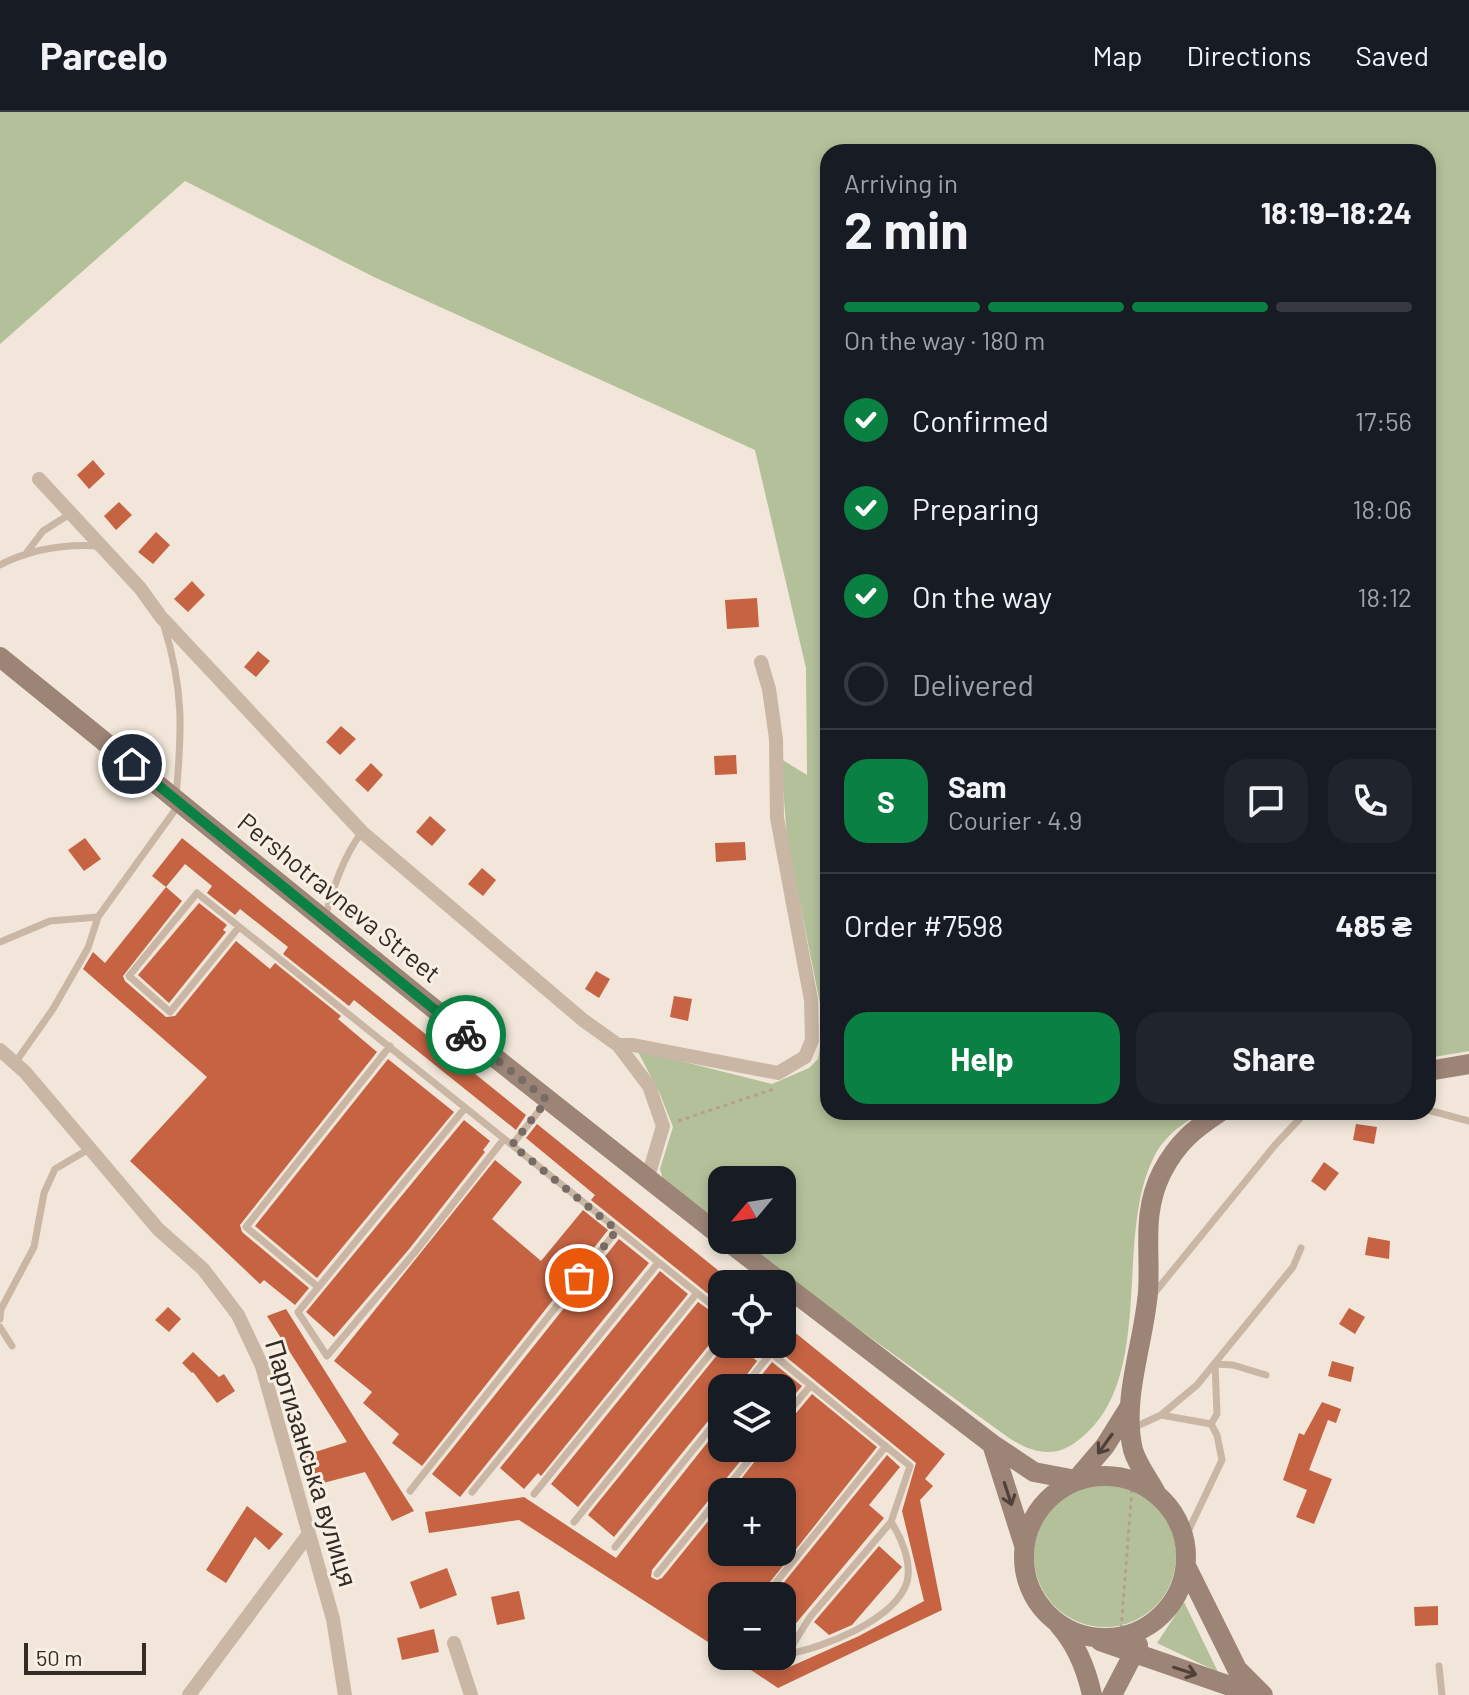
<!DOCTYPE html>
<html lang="en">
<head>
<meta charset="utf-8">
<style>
  body { margin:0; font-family:Barlow,sans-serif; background:#20242c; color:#f1f3f6; height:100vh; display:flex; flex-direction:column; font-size:30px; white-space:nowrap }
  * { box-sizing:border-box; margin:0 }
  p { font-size:26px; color:#9ea1a6 }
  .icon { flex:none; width:44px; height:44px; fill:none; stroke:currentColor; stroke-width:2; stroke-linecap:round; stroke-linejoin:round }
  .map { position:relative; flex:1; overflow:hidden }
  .drawer { position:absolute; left:820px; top:32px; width:616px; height:976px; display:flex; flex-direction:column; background:#171b24; border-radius:24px; box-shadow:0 4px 12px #0003 }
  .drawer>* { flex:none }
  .needle { width:52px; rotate:241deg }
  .controls { position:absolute; left:708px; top:1054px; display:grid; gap:16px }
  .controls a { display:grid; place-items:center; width:88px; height:88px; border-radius:16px; background:#171b24; box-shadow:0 4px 12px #0003; font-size:40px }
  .scale { position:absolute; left:24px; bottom:20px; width:122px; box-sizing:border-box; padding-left:8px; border:4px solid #352b26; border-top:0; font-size:22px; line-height:28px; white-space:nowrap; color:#352b26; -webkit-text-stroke:6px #f9f0e5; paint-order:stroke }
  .pin { position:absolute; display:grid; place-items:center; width:68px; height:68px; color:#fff; margin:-34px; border:4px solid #fff; border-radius:50%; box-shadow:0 2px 8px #0007 }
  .courier { position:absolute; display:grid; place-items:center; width:80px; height:80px; margin:-40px; border:6px solid #0b8043; border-radius:50%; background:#fff; color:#222; box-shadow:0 2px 10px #0007 }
  .summary em { font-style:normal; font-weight:700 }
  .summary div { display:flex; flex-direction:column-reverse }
  .summary { display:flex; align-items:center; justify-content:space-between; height:136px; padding:0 24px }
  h1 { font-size:52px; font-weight:700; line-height:60px }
  .bar { display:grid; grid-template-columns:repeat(4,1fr); gap:12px 8px; align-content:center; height:96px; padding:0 24px }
  .bar i { height:10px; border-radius:6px; background:#363941 }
  .bar .active { background:#0b8043 }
  .bar p { grid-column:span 4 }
  .line { display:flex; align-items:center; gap:20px; padding:0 24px; border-top:2px solid #363941 }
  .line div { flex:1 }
  .round { display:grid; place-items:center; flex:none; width:84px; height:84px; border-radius:24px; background:#20242c }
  ol { padding:0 24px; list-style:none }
  li { display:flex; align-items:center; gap:24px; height:88px }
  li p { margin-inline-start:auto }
  li .icon { padding:8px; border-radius:50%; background:#0b8043; color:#fff; stroke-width:4 }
  li:last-child { color:#9ea1a6 }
  li i { width:44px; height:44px; border:4px solid #363941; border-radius:50% }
  .primary-button { display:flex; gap:16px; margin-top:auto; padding:16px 24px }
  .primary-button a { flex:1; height:92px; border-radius:24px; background:#0b8043; color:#fff; font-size:32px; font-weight:700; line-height:92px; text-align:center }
  .primary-button a+a { background:#20242c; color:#f1f3f6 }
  header { display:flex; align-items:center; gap:48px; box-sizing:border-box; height:112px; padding:0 40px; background:#171b24; border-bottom:2px solid #363941 }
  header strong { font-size:38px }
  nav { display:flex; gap:44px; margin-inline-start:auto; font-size:28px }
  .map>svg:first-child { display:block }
</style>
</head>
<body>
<header>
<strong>Parcelo</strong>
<nav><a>Map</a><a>Directions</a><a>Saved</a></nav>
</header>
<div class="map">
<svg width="1469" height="1583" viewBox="0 0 1469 1583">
  <rect width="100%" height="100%" fill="#f1e6d9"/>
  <path fill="#b3c099" d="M 0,0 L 1469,0 L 1469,939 L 1428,946 L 1428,40 L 828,40 L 828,1000 L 1200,1000 C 1180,1014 1163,1025 1153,1047 C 1113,1130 1158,1271 1076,1330 C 1053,1347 1031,1340 1009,1326 L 736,1128 L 782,1128 L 782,1068 L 722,1068 L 722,1118 L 666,1078 L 660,1057 L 673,1015 L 660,982 L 637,938 L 772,972 L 809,956 L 818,947 L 822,925 L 822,901 L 787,727 L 781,647 L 807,663 L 806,556 L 755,338 L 374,165 L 185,69 L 0,232 Z
    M1034 1444a71 71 0 1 1 142 0a71 71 0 1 1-142 0Z
    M 1184,1490 L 1218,1560 L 1157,1531 Z"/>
  <path fill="#c56343" d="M 93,348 L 105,362 L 89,377 L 77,363 Z
    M 119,390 L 132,403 L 116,418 L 104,404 Z
    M 156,420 L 170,433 L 153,452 L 138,440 Z
    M 192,469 L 205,483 L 188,500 L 174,487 Z
    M 757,486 L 759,515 L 727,517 L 725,488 Z
    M 258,539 L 270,549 L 256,565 L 244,555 Z
    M 341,614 L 356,627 L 340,643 L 326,630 Z
    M 736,643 L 737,662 L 715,663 L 714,644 Z
    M 371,651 L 383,663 L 368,680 L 355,668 Z
    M 430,704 L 446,718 L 432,734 L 416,720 Z
    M 85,726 L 101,747 L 84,759 L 68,738 Z
    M 182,726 L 526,1003 L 516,1018 L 354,888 L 349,894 L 283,842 L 288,835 L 240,797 L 235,803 L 207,781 L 212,774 L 185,752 L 166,775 L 152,764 Z
    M 745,730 L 746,748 L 716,750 L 715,731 Z
    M 482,756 L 496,768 L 483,784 L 468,772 Z
    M 166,775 L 182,789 L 123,864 L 125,869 L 166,905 L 175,904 L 236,829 L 270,857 L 275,851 L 341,904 L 338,907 L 377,940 L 240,1113 L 242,1120 L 309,1176 L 295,1193 L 264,1168 L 260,1172 L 130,1049 L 207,965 L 83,857 L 93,840 L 105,851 Z
    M 199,791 L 227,813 L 223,818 L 226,820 L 169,891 L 138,863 Z
    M 596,859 L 610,867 L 599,886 L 585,877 Z
    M 674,884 L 692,887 L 688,909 L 670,905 Z
    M 388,947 L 454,1000 L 317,1166 L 255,1114 Z
    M 464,1008 L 490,1029 L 483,1038 L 485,1040 L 410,1136 L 334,1225 L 306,1200 Z
    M 537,1012 L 735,1172 L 722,1172 L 722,1193 L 591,1088 L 595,1083 L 526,1026 Z
    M 1356,1012 L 1377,1015 L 1374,1032 L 1353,1028 Z
    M 495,1048 L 522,1070 L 492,1107 L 541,1149 L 583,1098 L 608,1118 L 422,1354 L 392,1331 L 399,1322 L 363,1291 L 372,1280 L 334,1249 Z
    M 1324,1050 L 1339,1061 L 1325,1079 L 1311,1069 Z
    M 1368,1125 L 1390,1129 L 1389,1147 L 1365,1143 Z
    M 619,1127 L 649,1151 L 460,1385 L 432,1362 Z
    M 660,1159 L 688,1182 L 541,1364 L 538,1361 L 524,1377 L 500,1356 Z
    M 698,1190 L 722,1207 L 722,1221 L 717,1223 L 578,1395 L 551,1372 Z
    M 168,1195 L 181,1207 L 169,1220 L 155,1208 Z
    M 1349,1196 L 1365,1205 L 1355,1222 L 1339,1212 Z
    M 286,1197 L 357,1310 L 414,1399 L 392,1409 L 365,1360 L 308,1375 L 299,1345 L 347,1330 L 267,1204 Z
    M 782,1210 L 945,1342 L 925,1367 L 933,1374 L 920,1388 L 942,1498 L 778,1576 L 730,1544 L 764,1544 L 785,1557 L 859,1524 L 924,1489 L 902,1399 L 916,1351 L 780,1240 L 784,1235 Z
    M 726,1232 L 737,1232 L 757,1249 L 737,1276 L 722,1276 L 722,1296 L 717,1298 L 614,1425 L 588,1403 Z
    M 193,1240 L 219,1265 L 224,1262 L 235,1279 L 217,1291 L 193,1260 L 192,1261 L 182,1251 Z
    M 1332,1249 L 1354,1255 L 1351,1270 L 1328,1264 Z
    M 772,1250 L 802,1274 L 782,1298 L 782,1276 L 751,1276 Z
    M 812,1282 L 877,1335 L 759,1484 L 722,1484 L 722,1539 L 519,1408 L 429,1421 L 425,1400 L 524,1385 L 616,1446 L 722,1312 L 722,1336 L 751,1336 L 652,1458 L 651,1465 L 657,1468 L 662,1466 L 722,1392 L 722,1440 L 782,1440 L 782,1397 L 796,1380 L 731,1380 L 765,1336 L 782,1336 L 782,1314 L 787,1312 Z
    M 1322,1290 L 1341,1297 L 1336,1311 L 1328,1308 L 1309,1358 L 1332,1367 L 1314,1412 L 1296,1405 L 1307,1378 L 1283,1368 L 1299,1321 L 1304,1323 Z
    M 887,1343 L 900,1355 L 869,1393 L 884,1406 L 782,1528 L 782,1484 L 773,1484 Z
    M 247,1394 L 283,1422 L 269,1438 L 255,1425 L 226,1471 L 206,1458 Z
    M 879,1434 L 902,1455 L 852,1513 L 829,1523 L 814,1510 Z
    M 447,1456 L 457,1483 L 420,1497 L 410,1470 Z
    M 519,1479 L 525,1507 L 497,1513 L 491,1485 Z
    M 1438,1494 L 1438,1513 L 1415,1514 L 1414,1495 Z
    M 434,1517 L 439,1540 L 402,1548 L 397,1526 Z"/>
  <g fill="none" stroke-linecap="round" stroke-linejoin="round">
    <path stroke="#b5a090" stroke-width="3" stroke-dasharray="4 4" stroke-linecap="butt" d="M 678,1009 L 777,976
      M 1121,1517 L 1132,1377"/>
    <path stroke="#c9b6a5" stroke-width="7" d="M 27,440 L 43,419 L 70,402
      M 0,453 C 31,437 64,432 98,434
      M 164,514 C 184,578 182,618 176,684
      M 325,805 C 334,774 343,745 362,720
      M 239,815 L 170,900 L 129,864 L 197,781 L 512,1033 L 546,990
      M 0,830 L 50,809 L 98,805
      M 15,951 L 53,897 L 88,836 L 98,805 L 178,694
      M 465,996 L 298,1200 L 327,1244 L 415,1140 L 504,1027
      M 1428,998 L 1469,1009
      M 512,1033 L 722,1201
      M 318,1175 L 246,1115 L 390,934
      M 1150,1179 L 1156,1179 L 1275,1033 L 1306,1000
      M 0,1207 L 1,1197 L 34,1135 L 44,1081 L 55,1057 L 89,1037
      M 0,1215 L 12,1234
      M 760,1232 L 910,1354 L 891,1410 L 810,1505 L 787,1542 C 823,1536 895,1508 907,1470 C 912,1450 901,1425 891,1410
      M 743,1276 L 771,1241
      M 1161,1303 L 1211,1312 L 1217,1323 L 1222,1348 L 1185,1426
      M 782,1308 L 811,1273
      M 1211,1312 L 1217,1302 L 1215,1252 L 1233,1253 L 1266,1263
      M 1133,1316 L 1161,1303 L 1197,1273 L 1293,1155 L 1301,1136
      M 410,1379 L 617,1118
      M 472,1380 L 658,1151
      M 723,1380 L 759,1336
      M 534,1382 L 697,1181
      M 574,1410 L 722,1227
      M 615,1435 L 722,1302
      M 657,1462 L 722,1382
      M 765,1484 L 886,1334
      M 1439,1554 L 1442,1583"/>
    <path stroke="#c9b6a5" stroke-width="14" d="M 39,367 L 140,476 L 161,505 L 362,720 L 583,908 L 618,933 L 633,933 L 778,961 L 805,945 L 812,928 L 811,888 L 777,706 L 776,627 L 769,577 L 761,550
      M 618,933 L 649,974 L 663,1014 L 647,1068
      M 0,938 L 25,960 L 158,1117 L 203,1157 L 238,1203 L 262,1254 L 291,1358 L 333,1507 L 345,1583
      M 454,1531 L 471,1583
      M 189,1583 L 308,1423"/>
    <path stroke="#9c8477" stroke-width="20" d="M 0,545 L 470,926 L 722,1125
      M 1428,959 L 1469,952
      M 726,1128 L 992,1332 L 1034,1360 L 1076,1368 L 1105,1334 L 1130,1294
      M 992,1332 L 1024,1433
      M1024 1445a81 81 0 1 1 162 0a81 81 0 1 1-162 0Z
      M 1156,1381 C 1149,1368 1137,1352 1133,1338 C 1121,1287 1144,1231 1148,1180 C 1151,1138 1141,1102 1162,1060 C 1178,1030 1193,1018 1220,1000
      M 1186,1454 L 1237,1557 L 1263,1583
      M 1059,1513 C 1077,1533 1086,1556 1092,1583
      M 1100,1529 L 1256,1583
      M 1112,1583 L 1138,1533"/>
  </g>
  <defs><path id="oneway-shaft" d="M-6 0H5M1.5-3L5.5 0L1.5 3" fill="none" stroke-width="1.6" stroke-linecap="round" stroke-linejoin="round" transform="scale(2)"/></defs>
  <g stroke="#4f413a">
    <use href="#oneway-shaft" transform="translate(1105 1332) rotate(126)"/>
    <use href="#oneway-shaft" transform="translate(1008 1382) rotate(72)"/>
    <use href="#oneway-shaft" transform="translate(1185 1559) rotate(18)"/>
  </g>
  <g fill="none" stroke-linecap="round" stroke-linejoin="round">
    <path stroke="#776c65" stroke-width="8" stroke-dasharray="0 14.4" d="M 466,923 L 547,988 L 512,1033 L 617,1118 L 579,1166"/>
    <path stroke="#0b8043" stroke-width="10" d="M 132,652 L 466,923"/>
  </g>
  <g text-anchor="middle" stroke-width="6" stroke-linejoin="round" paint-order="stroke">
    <g font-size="26" fill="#352b26" stroke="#f9f0e5">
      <text transform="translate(339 786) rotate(39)" y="9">Pershotravneva Street</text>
      <text transform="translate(311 1351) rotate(73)" y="9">Партизанська вулиця</text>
    </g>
  </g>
</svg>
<div class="controls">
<a><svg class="needle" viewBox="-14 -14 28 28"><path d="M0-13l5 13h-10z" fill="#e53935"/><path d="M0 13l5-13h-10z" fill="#9ea1a6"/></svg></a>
<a><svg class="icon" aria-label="locate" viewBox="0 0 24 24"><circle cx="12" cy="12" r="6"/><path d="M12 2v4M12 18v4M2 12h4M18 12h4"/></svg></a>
<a><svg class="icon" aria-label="layers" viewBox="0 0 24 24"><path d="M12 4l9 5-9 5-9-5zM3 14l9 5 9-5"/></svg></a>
<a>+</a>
<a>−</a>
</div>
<div class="scale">50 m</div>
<div class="pin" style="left:579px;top:1166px;background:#ea580c"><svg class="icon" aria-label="bag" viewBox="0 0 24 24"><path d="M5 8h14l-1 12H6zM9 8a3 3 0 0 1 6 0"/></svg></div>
<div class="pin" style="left:132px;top:652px;background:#1f2937"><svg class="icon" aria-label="home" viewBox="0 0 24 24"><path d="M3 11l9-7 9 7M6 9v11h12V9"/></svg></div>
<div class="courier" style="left:466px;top:923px"><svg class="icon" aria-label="bike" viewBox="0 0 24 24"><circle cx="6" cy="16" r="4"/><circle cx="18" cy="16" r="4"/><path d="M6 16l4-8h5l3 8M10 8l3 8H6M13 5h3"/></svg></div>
<section class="drawer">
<div class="summary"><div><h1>2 min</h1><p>Arriving in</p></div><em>18:19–18:24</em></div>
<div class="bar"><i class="active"></i><i class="active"></i><i class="active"></i><i></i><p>On the way · 180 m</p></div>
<ol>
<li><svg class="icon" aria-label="check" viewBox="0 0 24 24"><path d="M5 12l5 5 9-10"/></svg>Confirmed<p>17:56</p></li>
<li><svg class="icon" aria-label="check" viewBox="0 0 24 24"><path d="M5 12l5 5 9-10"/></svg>Preparing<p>18:06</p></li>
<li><svg class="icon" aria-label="check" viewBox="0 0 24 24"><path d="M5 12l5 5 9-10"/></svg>On the way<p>18:12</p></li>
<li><i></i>Delivered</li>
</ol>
<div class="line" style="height:144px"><b class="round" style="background:#0b8043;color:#fff">S</b><div><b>Sam</b><p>Courier · 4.9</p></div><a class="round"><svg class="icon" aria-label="chat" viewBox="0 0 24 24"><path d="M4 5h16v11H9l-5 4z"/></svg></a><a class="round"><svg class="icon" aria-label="phone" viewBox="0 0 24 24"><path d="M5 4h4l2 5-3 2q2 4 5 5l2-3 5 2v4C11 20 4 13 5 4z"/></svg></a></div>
<div class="line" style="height:104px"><div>Order #7598</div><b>485 ₴</b></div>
<div class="primary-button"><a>Help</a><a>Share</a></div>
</section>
</div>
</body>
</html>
